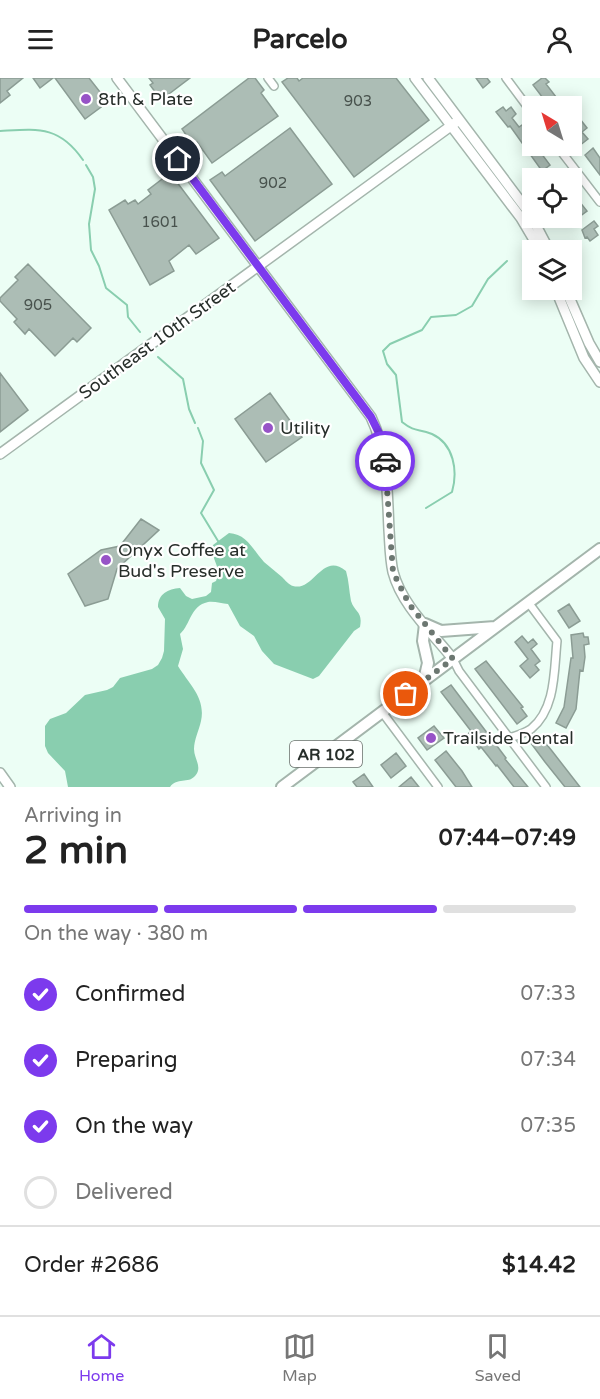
<!DOCTYPE html>
<html lang="en">
<head>
<meta charset="utf-8">
<style>
  body { margin:0; font-family:"Varela Round",sans-serif; background:#f2f2f2; color:#222; height:100vh; display:flex; flex-direction:column; font-size:22px; white-space:nowrap }
  * { box-sizing:border-box; margin:0 }
  p { font-size:20px; color:#767676 }
  .icon { flex:none; width:33px; height:33px; fill:none; stroke:currentColor; stroke-width:2; stroke-linecap:round; stroke-linejoin:round }
  .map { position:relative; height:709px; overflow:hidden }
  .details { display:flex; flex-direction:column; background:#fff; flex:1 }
  .details>* { flex:none }
  .needle { width:39px; rotate:322deg }
  .controls { position:absolute; left:522px; top:18px; display:grid; gap:12px }
  .controls a { display:grid; place-items:center; width:60px; height:60px; border-radius:0px; background:#fff; box-shadow:0 3px 15px #0003; font-size:30px }
  .pin { position:absolute; display:grid; place-items:center; width:51px; height:51px; color:#fff; margin:-26px; border:3px solid #fff; border-radius:50%; box-shadow:0 2px 6px #0007 }
  .courier { position:absolute; display:grid; place-items:center; width:60px; height:60px; margin:-30px; border:4px solid #7c3aed; border-radius:50%; background:#fff; color:#222; box-shadow:0 2px 8px #0007 }
  .overview em { font-style:normal; font-weight:700 }
  .overview div { display:flex; flex-direction:column-reverse }
  .overview { display:flex; align-items:center; justify-content:space-between; height:102px; padding:0 24px }
  h1 { font-size:39px; font-weight:700; line-height:45px }
  .bar { display:grid; grid-template-columns:repeat(4,1fr); gap:9px 6px; align-content:center; height:72px; padding:0 24px }
  .bar i { height:8px; border-radius:4px; background:#e0e0e0 }
  .bar .active { background:#7c3aed }
  .bar p { grid-column:span 4 }
  .line { display:flex; align-items:center; gap:15px; padding:0 24px; border-top:2px solid #e0e0e0 }
  .line div { flex:1 }
  ol { padding:0 24px; list-style:none }
  li { display:flex; align-items:center; gap:18px; height:66px }
  li p { margin-inline-start:auto }
  li .icon { padding:6px; border-radius:50%; background:#7c3aed; color:#fff; stroke-width:4 }
  li:last-child { color:#767676 }
  li i { width:33px; height:33px; border:3px solid #e0e0e0; border-radius:50% }
  header { display:flex; justify-content:space-between; align-items:center; height:78px; padding:0 24px; background:#fff; font-size:27px; font-weight:700 }
  .tab-bar { display:flex; justify-content:space-around; align-items:center; height:84px; border-top:2px solid #e0e0e0; background:#fff; font-size:16px; color:#767676 }
  .tab-bar a { display:grid; justify-items:center; gap:3px }
  .tab-bar .active { color:#7c3aed }
  .map>svg:first-child { display:block }
</style>
</head>
<body>
<header><svg class="icon" aria-label="menu" viewBox="0 0 24 24"><path d="M4 6h16M4 12h16M4 18h16"/></svg>Parcelo<svg class="icon" aria-label="person" viewBox="0 0 24 24"><circle cx="12" cy="8" r="4"/><path d="M4 21q1-7 8-7t8 7"/></svg></header>
<div class="map">
<svg width="600" height="709" viewBox="0 0 600 709">
  <rect width="100%" height="100%" fill="#ecfef5"/>
  <path fill="#89ceaf" d="M 229,455 C 247,456 253,472 264,484 C 270,489 276,494 282,499 C 285,502 289,507 293,508 C 314,514 322,473 346,493 C 349,503 349,513 351,523 C 355,535 363,533 360,549 L 354,553 L 319,598 L 313,601 L 274,586 L 262,573 L 254,558 L 240,548 L 228,526 C 222,526 215,523 208,524 C 190,528 191,546 180,556 L 183,571 L 178,588 C 189,606 206,620 201,643 C 199,652 194,662 194,671 C 194,681 203,689 195,698 C 188,706 177,699 170,709 L 68,709 L 65,693 L 48,675 L 45,668 L 45,648 L 50,641 L 66,635 L 85,617 L 107,612 L 113,609 L 120,600 L 152,591 L 158,587 L 162,580 L 164,573 L 165,541 L 158,529 C 158,516 168,511 180,510 L 186,518 L 192,521 L 206,518 L 211,514 L 212,505 L 216,503 L 219,494 L 211,472 L 213,467 Z"/>
  <g fill="none" stroke-linecap="round" stroke-linejoin="round">
    <path stroke="#89ceaf" stroke-width="2" d="M 0,53 C 37,51 59,47 83,82
      M 86,87 L 93,99 L 95,111 L 89,146 L 91,172 L 99,188 L 106,210 L 127,227 L 128,239 L 140,254
      M 158,279 L 183,301 L 189,331 L 195,345
      M 198,350 L 203,363 L 201,385 L 214,412 L 201,435 L 218,463
      M 426,430 L 452,414 C 458,393 454,366 432,356 C 418,350 416,355 402,344 L 396,297 L 387,286 L 383,273 L 390,266 L 422,252 L 431,239 L 456,237 L 472,228 L 488,201 L 507,183"/>
  </g>
  <path fill="#acbdb5" stroke="#8b9c94" stroke-width="1.5" d="M 0,0 L 23,0 L 7,13 L 10,17 L 0,25 Z
    M 33,0 L 53,0 L 40,10 Z
    M 55,0 L 89,0 L 104,19 L 97,24 L 101,29 L 85,41 Z
    M 149,0 L 190,0 L 161,22 L 150,7 L 153,5 Z
    M 249,0 L 255,0 L 264,12 L 261,15 L 278,38 L 212,85 L 197,64 L 193,67 L 182,51 Z
    M 288,0 L 297,0 L 299,3 L 303,0 L 396,0 L 429,42 L 354,99 L 282,4 Z
    M 476,0 L 487,0 L 490,4 L 483,10 Z
    M 542,0 L 545,0 L 549,4 L 546,6 L 563,28 L 549,28 L 533,7 Z
    M 503,29 L 506,33 L 511,29 L 516,36 L 512,40 L 519,49 L 522,47 L 532,61 L 532,75 L 538,71 L 550,87 L 542,93 L 510,48 L 508,49 L 496,34 Z
    M 580,41 L 587,50 L 582,54 L 588,61 L 579,68 L 572,59 L 572,48 Z
    M 290,50 L 332,106 L 255,163 L 210,102 L 222,94 L 225,98 Z
    M 593,70 L 600,80 L 600,97 L 585,77 Z
    M 170,95 L 219,160 L 196,176 L 189,167 L 169,183 L 174,193 L 150,207 L 109,132 L 125,122 L 128,126 L 135,122 L 138,126 L 151,116 L 148,112 Z
    M 575,118 L 587,133 L 579,139 L 572,130 L 572,121 Z
    M 594,143 L 598,148 L 594,151 L 598,157 L 590,163 L 587,159 L 585,160 L 582,152 Z
    M 28,186 L 91,250 L 77,264 L 73,260 L 55,278 L 29,251 L 25,256 L 14,244 L 17,241 L 0,223 L 0,220 L 18,202 L 15,199 Z
    M 0,295 L 28,332 L 0,354 Z
    M 270,315 L 302,359 L 266,384 L 235,341 Z
    M 141,441 L 159,452 L 117,491 L 108,521 L 85,528 L 68,496 L 101,472 L 120,468 Z
    M 569,526 L 580,543 L 569,550 L 558,533 Z
    M 583,555 L 584,559 L 588,559 L 589,566 L 584,567 L 585,579 L 583,593 L 580,592 L 576,631 L 566,650 L 556,645 L 564,629 L 571,580 L 573,580 L 571,557 Z
    M 522,558 L 528,565 L 533,561 L 537,566 L 531,571 L 540,583 L 535,587 L 539,592 L 530,600 L 520,588 L 528,581 L 515,564 Z
    M 486,583 L 523,629 L 521,630 L 527,638 L 517,646 L 475,591 Z
    M 451,607 L 506,680 L 505,681 L 528,709 L 514,709 L 497,687 L 496,688 L 481,669 L 479,671 L 468,656 L 471,653 L 441,614 Z
    M 434,648 L 444,660 L 427,672 L 418,660 Z
    M 539,657 L 552,673 L 580,709 L 565,709 L 545,684 L 530,664 Z
    M 446,673 L 462,693 L 472,709 L 456,709 L 435,682 Z
    M 396,675 L 406,688 L 391,700 L 381,687 Z
    M 364,696 L 373,709 L 357,709 L 353,704 Z
    M 411,699 L 419,709 L 399,709 Z"/>
  <g fill="none" stroke-linecap="round" stroke-linejoin="round">
    <g stroke="#a4b5ac" stroke-width="10">
      <path id="street" d="M 268,0 L 274,8
        M 506,0 L 532,35
        M 557,68 L 600,124
        M 453,581 L 459,593 L 546,709
        M 382,634 L 438,709
        M 509,660 C 516,658 525,655 531,651 C 556,631 554,592 557,563 L 528,524"/>
    </g>
    <g stroke="#a4b5ac" stroke-width="12">
      <path id="secondary" d="M 117,0 L 371,339 C 388,375 387,413 389,452 C 390,466 390,481 393,494 C 402,528 432,554 453,581
        M 415,0 L 521,140 L 540,172
        M 428,0 L 530,136 L 549,172
        M 556,212 L 584,280 L 600,304
        M 566,212 L 589,265 L 600,284
        M 0,376 L 459,42
        M 0,695 L 10,709"/>
    </g>
    <g stroke="#a4b5ac" stroke-width="14">
      <path id="primary" d="M 424,602 L 428,585 L 423,563 L 425,546 L 441,553 L 495,549
        M 282,709 L 600,471"/>
    </g>
    <use href="#street" stroke="#fff" stroke-width="7"/>
    <use href="#secondary" stroke="#fff" stroke-width="9"/>
    <use href="#primary" stroke="#fff" stroke-width="10"/>
  </g>
  <g fill="none" stroke-linecap="round" stroke-linejoin="round">
    <path stroke="#6c7771" stroke-width="6" stroke-dasharray="0 10.8" d="M 385,383 L 393,494 L 409,526 L 453,581 L 406,616"/>
    <path stroke="#7c3aed" stroke-width="8" d="M 178,81 L 371,339 L 380,357 L 385,383"/>
  </g>
  <g fill="#9753c7" stroke="#fff" stroke-width="2">
    <circle cx="86" cy="21" r="6"/>
    <circle cx="268" cy="350" r="6"/>
    <circle cx="106" cy="482" r="6"/>
    <circle cx="431" cy="660" r="6"/>
  </g>
  <g text-anchor="middle" stroke-width="4.5" stroke-linejoin="round" paint-order="stroke">
    <g font-size="15" fill="#48524d">
      <text x="358" y="28">903</text>
      <text x="273" y="110">902</text>
      <text x="160" y="149">1601</text>
      <text x="38" y="232">905</text>
    </g>
    <rect fill="#fff" stroke="#686d6a" stroke-width="1.5" x="290" y="663" width="72" height="26" rx="4.5"/>
    <g font-size="16" font-weight="bold" fill="#272e2a">
      <text x="326" y="682">AR 102</text>
    </g>
    <g font-size="18" fill="#272e2a" stroke="#fff" text-anchor="start">
      <text x="98" y="27">8th &amp; Plate</text>
      <text x="280" y="356">Utility</text>
      <text x="118" y="478">Onyx Coffee at<tspan x="118" dy="21">Bud's Preserve</tspan></text>
      <text x="443" y="666">Trailside Dental</text>
    </g>
    <g font-size="18" fill="#272e2a" stroke="#fff">
      <text transform="translate(157 262) rotate(-36)" y="6">Southeast 10th Street</text>
    </g>
  </g>
</svg>
<div class="controls">
<a><svg class="needle" viewBox="-14 -14 28 28"><path d="M0-13l5 13h-10z" fill="#e53935"/><path d="M0 13l5-13h-10z" fill="#767676"/></svg></a>
<a><svg class="icon" aria-label="locate" viewBox="0 0 24 24"><circle cx="12" cy="12" r="6"/><path d="M12 2v4M12 18v4M2 12h4M18 12h4"/></svg></a>
<a><svg class="icon" aria-label="layers" viewBox="0 0 24 24"><path d="M12 4l9 5-9 5-9-5zM3 14l9 5 9-5"/></svg></a>
</div>
<div class="pin" style="left:406px;top:616px;background:#ea580c"><svg class="icon" aria-label="bag" viewBox="0 0 24 24"><path d="M5 8h14l-1 12H6zM9 8a3 3 0 0 1 6 0"/></svg></div>
<div class="pin" style="left:178px;top:81px;background:#1f2937"><svg class="icon" aria-label="home" viewBox="0 0 24 24"><path d="M3 11l9-7 9 7M6 9v11h12V9"/></svg></div>
<div class="courier" style="left:385px;top:383px"><svg class="icon" aria-label="car" viewBox="0 0 24 24"><path d="M5 17H2v-5l4-1 3-4h7l3 4 3 1v5h-3M9 17h6M6 11h13"/><circle cx="7" cy="17" r="2"/><circle cx="17" cy="17" r="2"/></svg></div>
</div>
<section class="details">
<div class="overview"><div><h1>2 min</h1><p>Arriving in</p></div><em>07:44–07:49</em></div>
<div class="bar"><i class="active"></i><i class="active"></i><i class="active"></i><i></i><p>On the way · 380 m</p></div>
<ol>
<li><svg class="icon" aria-label="check" viewBox="0 0 24 24"><path d="M5 12l5 5 9-10"/></svg>Confirmed<p>07:33</p></li>
<li><svg class="icon" aria-label="check" viewBox="0 0 24 24"><path d="M5 12l5 5 9-10"/></svg>Preparing<p>07:34</p></li>
<li><svg class="icon" aria-label="check" viewBox="0 0 24 24"><path d="M5 12l5 5 9-10"/></svg>On the way<p>07:35</p></li>
<li><i></i>Delivered</li>
</ol>
<div class="line" style="height:78px"><div>Order #2686</div><b>$14.42</b></div>
</section>
<nav class="tab-bar">
<a class="active"><svg class="icon" aria-label="home" viewBox="0 0 24 24"><path d="M3 11l9-7 9 7M6 9v11h12V9"/></svg>Home</a>
<a><svg class="icon" aria-label="map" viewBox="0 0 24 24"><path d="M3 6l6-2 6 2 6-2v14l-6 2-6-2-6 2zM9 4v14M15 6v14"/></svg>Map</a>
<a><svg class="icon" aria-label="saved" viewBox="0 0 24 24"><path d="M7 4h10v16l-5-4-5 4z"/></svg>Saved</a>
</nav>
</body>
</html>
